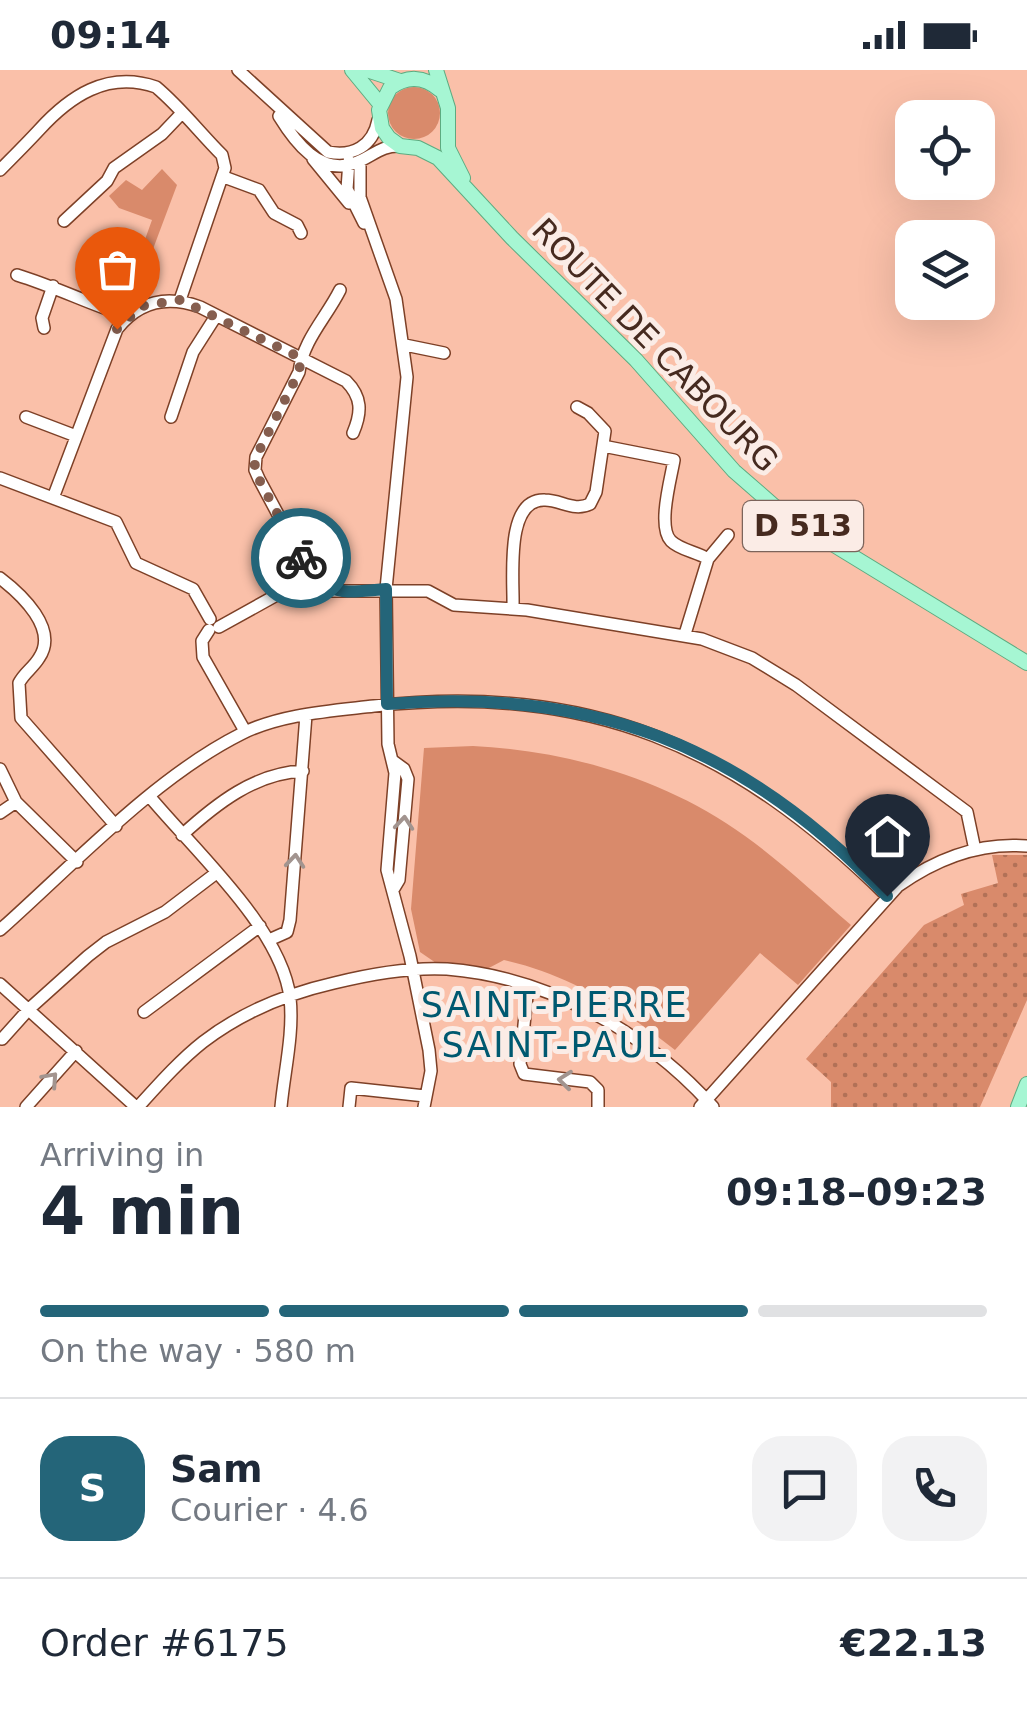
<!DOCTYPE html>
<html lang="en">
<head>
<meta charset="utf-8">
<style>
  body { margin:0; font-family:"DejaVu Sans",sans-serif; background:#f2f2f3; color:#1f2937; height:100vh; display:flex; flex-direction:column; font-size:38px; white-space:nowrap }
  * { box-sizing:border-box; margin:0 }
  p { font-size:32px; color:#747a83 }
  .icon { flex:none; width:55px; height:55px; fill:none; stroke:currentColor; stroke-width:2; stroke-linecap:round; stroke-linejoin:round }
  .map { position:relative; height:1037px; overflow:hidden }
  .panel { display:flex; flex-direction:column; background:#fff; flex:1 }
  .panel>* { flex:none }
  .buttons { position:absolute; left:895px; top:30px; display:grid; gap:20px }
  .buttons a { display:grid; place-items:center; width:100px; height:100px; border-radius:20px; background:#fff; box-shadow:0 10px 40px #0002; font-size:50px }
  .pin { position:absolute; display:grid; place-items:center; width:85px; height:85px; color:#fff; margin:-102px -42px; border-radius:50% 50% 50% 0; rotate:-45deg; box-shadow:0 0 10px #0007 }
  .pin .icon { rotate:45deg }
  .courier { position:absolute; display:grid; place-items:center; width:100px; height:100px; margin:-50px; border:8px solid #246579; border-radius:50%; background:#fff; color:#222; box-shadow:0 2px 12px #0007 }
  .head em { font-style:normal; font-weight:700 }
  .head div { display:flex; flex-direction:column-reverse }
  .head { display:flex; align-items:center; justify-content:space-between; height:170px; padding:0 40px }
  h1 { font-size:65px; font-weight:700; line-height:75px }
  .bar { display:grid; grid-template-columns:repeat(4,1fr); gap:15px 10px; align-content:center; height:120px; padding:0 40px }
  .bar i { height:12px; border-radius:8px; background:#e0e1e3 }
  .bar .selected { background:#246579 }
  .bar p { grid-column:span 4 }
  .line { display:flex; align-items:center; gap:25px; padding:0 40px; border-top:2px solid #e0e1e3 }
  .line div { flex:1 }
  .round { display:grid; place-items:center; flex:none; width:105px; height:105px; border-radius:30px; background:#f2f2f3 }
  .status { display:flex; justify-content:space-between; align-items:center; height:70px; padding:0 50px; background:#fff; direction:ltr }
  .status svg { height:28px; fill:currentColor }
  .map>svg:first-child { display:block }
</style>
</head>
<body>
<div class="status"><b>09:14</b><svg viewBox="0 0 49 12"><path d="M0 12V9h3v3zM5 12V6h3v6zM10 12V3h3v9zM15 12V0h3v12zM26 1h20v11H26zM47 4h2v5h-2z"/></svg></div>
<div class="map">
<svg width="1027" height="1037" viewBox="0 0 1027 1037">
  <defs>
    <pattern id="park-dots" width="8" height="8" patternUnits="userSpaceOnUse" patternTransform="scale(2.5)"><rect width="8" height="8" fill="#d98a6b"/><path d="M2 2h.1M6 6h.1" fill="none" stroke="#b27157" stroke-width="1.8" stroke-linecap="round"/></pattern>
  </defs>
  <rect width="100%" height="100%" fill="#fac0a9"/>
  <path fill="#d98a6b" d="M388 43a26 26 0 1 1 52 0a26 26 0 1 1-52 0Z
    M 162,99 L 177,115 L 153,179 L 143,175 L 152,150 L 119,138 L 109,126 L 126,110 L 142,120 Z
    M 473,676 C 570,681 666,709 745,766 C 783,793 816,825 851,855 L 798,915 L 760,883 L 675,980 C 621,938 571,905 504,890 L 487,899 L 436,893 L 420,882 L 411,839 L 424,678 Z"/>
  <path fill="url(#park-dots)" d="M 992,785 L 1027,785 L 1027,930 L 980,1037 L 831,1037 L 831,1012 L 806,989 L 924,855 L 964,835 L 961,824 L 998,813 Z"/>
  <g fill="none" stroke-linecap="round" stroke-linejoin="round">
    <g stroke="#7d4027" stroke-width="14">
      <path id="minor" d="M 238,0 L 328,82 C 353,87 373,76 378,50
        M 279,46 C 295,72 320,106 355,93 C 372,87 381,75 400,76
        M 313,89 L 349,133
        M 349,91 L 347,119 L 364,153
        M 360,91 L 360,127 L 396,229 L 407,307 L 386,519 L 388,674 L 395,703 L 387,800 L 410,886 L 429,980 L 431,1001 L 424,1037
        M 0,100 C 13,87 26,74 39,60 C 69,27 107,0 156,17 C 180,37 200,63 222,85 L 225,98 L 180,230
        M 224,107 L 259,120 L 274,143 L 297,155 L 301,163
        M 64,151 L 107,111 L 114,98 L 162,64 L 182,43
        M 17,205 C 56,217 89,234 127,246
        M 44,258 L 42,248 L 53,216
        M 405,275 L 444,283
        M 26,347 L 76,366
        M 171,347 L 193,282 L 216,246
        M 603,376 L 674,390 C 671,408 657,457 671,471 C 680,480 697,482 708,489 L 685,564
        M 0,408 L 116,452 L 136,493 L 193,519 L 210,549
        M 53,428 L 117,259 C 139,231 167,225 200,237 L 346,311 C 362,327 362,342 353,363
        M 708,489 L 728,465
        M 311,506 L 259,409 L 255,400 L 256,387 L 299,302 C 303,270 326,248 340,220
        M 0,508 C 21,524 59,559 39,588 C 33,598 24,603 19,613 L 21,648 L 116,756
        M 513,538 C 514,510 504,428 545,430 C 561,430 574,442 590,434 L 596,422 L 605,361 L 588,343 L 577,337
        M 219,557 L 311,506 L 331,521 L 428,521 L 454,535 L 527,540 L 702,569 L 752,588 L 796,615 L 967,742 L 975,780
        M 209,560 L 202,571 L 203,587 L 245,661
        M 393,691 L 404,699 L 408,709 L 399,810 L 393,820
        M 0,699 L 16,732 L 77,792
        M 150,727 C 194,780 282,859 290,928 C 294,963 284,1003 281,1037
        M 0,743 L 16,732
        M 182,765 C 216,734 255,703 303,701
        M 0,860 C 72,796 155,707 241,664 C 280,644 331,641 374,636 C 590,613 734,675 887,826
        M 269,870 L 287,862 L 290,850 L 306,645
        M 0,914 L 136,1037
        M 528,916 L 520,994 L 524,1004 L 590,1012 L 598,1020 L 598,1037
        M 144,942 L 260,856
        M 2,969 L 29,939 L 88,886 L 106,872 L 165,842 L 215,804
        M 26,1037 L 76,981
        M 138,1037 C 158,1015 179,991 203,972 C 242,942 286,924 334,913 C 370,904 409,897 447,899 C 548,907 646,962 713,1037
        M 349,1037 L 351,1018 L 425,1026
        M 700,1037 L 898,816 C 936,789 980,772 1027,776"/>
    </g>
    <g stroke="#5dab80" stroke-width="16">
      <path id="major" d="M 352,0 L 380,34
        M 367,0 L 400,11
        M 436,0 L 448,38 L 448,78 L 463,108
        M 440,20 C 424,6 407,5 390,18 L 379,40 L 382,58 L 389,68 L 400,76 L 418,78 L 438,88 L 512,168 L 636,290 L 734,401 L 773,435 L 803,456 L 1027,593
        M 1018,1037 L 1027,1014"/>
    </g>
    <use href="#minor" stroke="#fff" stroke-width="11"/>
    <use href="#major" stroke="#a6f6d3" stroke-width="14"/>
  </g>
  <defs><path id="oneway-chevron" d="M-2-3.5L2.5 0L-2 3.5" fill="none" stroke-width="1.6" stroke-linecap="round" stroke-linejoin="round" transform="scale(2.5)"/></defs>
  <g stroke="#a2948f">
    <use href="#oneway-chevron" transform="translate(404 753) rotate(-85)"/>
    <use href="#oneway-chevron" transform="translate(295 791) rotate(-85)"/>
    <use href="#oneway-chevron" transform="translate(51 1009) rotate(-48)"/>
    <use href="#oneway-chevron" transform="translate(565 1010) rotate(-174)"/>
  </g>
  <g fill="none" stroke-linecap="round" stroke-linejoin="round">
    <path stroke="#855e4f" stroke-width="10" stroke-dasharray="0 18" d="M 117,259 L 142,236 L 180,230 L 301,288 L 299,302 L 256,387 L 254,400 L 301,488"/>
    <path stroke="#246579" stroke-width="12" d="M 301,488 C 323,527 344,523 386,519 L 387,634 C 593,617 744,675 887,826"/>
  </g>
  <g text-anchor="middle" stroke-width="10" stroke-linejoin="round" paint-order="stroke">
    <rect fill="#fbece6" stroke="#7c645b" stroke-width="2.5" x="743" y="431" width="120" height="50" rx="8"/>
    <g font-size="30" font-weight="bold" fill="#462a1f">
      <text x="803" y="466">D 513</text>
    </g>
    <g font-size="32" fill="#462a1f" stroke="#fbece6">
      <text transform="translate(655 275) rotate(46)" y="11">ROUTE DE CABOURG</text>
    </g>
    <g font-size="35" letter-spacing="2.5" fill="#005970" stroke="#fbece6">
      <text x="555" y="947">SAINT-PIERRE<tspan x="555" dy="40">SAINT-PAUL</tspan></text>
    </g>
  </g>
</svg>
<div class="buttons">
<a><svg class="icon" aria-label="locate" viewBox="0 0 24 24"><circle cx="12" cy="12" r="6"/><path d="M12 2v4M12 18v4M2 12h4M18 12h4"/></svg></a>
<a><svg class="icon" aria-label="layers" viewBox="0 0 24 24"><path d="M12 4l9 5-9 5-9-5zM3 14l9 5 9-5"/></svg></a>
</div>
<div class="pin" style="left:117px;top:259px;background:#ea580c"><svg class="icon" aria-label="bag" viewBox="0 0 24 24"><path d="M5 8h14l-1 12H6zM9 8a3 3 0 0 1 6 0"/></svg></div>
<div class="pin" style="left:887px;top:826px;background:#1f2937"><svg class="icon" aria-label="home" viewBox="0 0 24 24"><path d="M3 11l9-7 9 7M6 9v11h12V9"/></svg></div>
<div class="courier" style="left:301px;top:488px"><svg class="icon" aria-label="bike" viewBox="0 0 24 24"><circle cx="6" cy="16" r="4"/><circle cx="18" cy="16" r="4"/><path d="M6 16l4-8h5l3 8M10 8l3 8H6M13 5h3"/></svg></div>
</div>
<section class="panel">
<div class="head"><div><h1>4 min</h1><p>Arriving in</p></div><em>09:18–09:23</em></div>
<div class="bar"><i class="selected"></i><i class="selected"></i><i class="selected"></i><i></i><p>On the way · 580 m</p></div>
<div class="line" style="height:180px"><b class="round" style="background:#246579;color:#fff">S</b><div><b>Sam</b><p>Courier · 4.6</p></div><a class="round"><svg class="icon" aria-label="chat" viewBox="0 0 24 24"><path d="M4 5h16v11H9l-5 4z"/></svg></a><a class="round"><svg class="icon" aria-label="phone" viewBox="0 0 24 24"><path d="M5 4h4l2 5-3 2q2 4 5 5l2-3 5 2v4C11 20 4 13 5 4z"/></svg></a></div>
<div class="line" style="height:130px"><div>Order #6175</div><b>€22.13</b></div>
</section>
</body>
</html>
